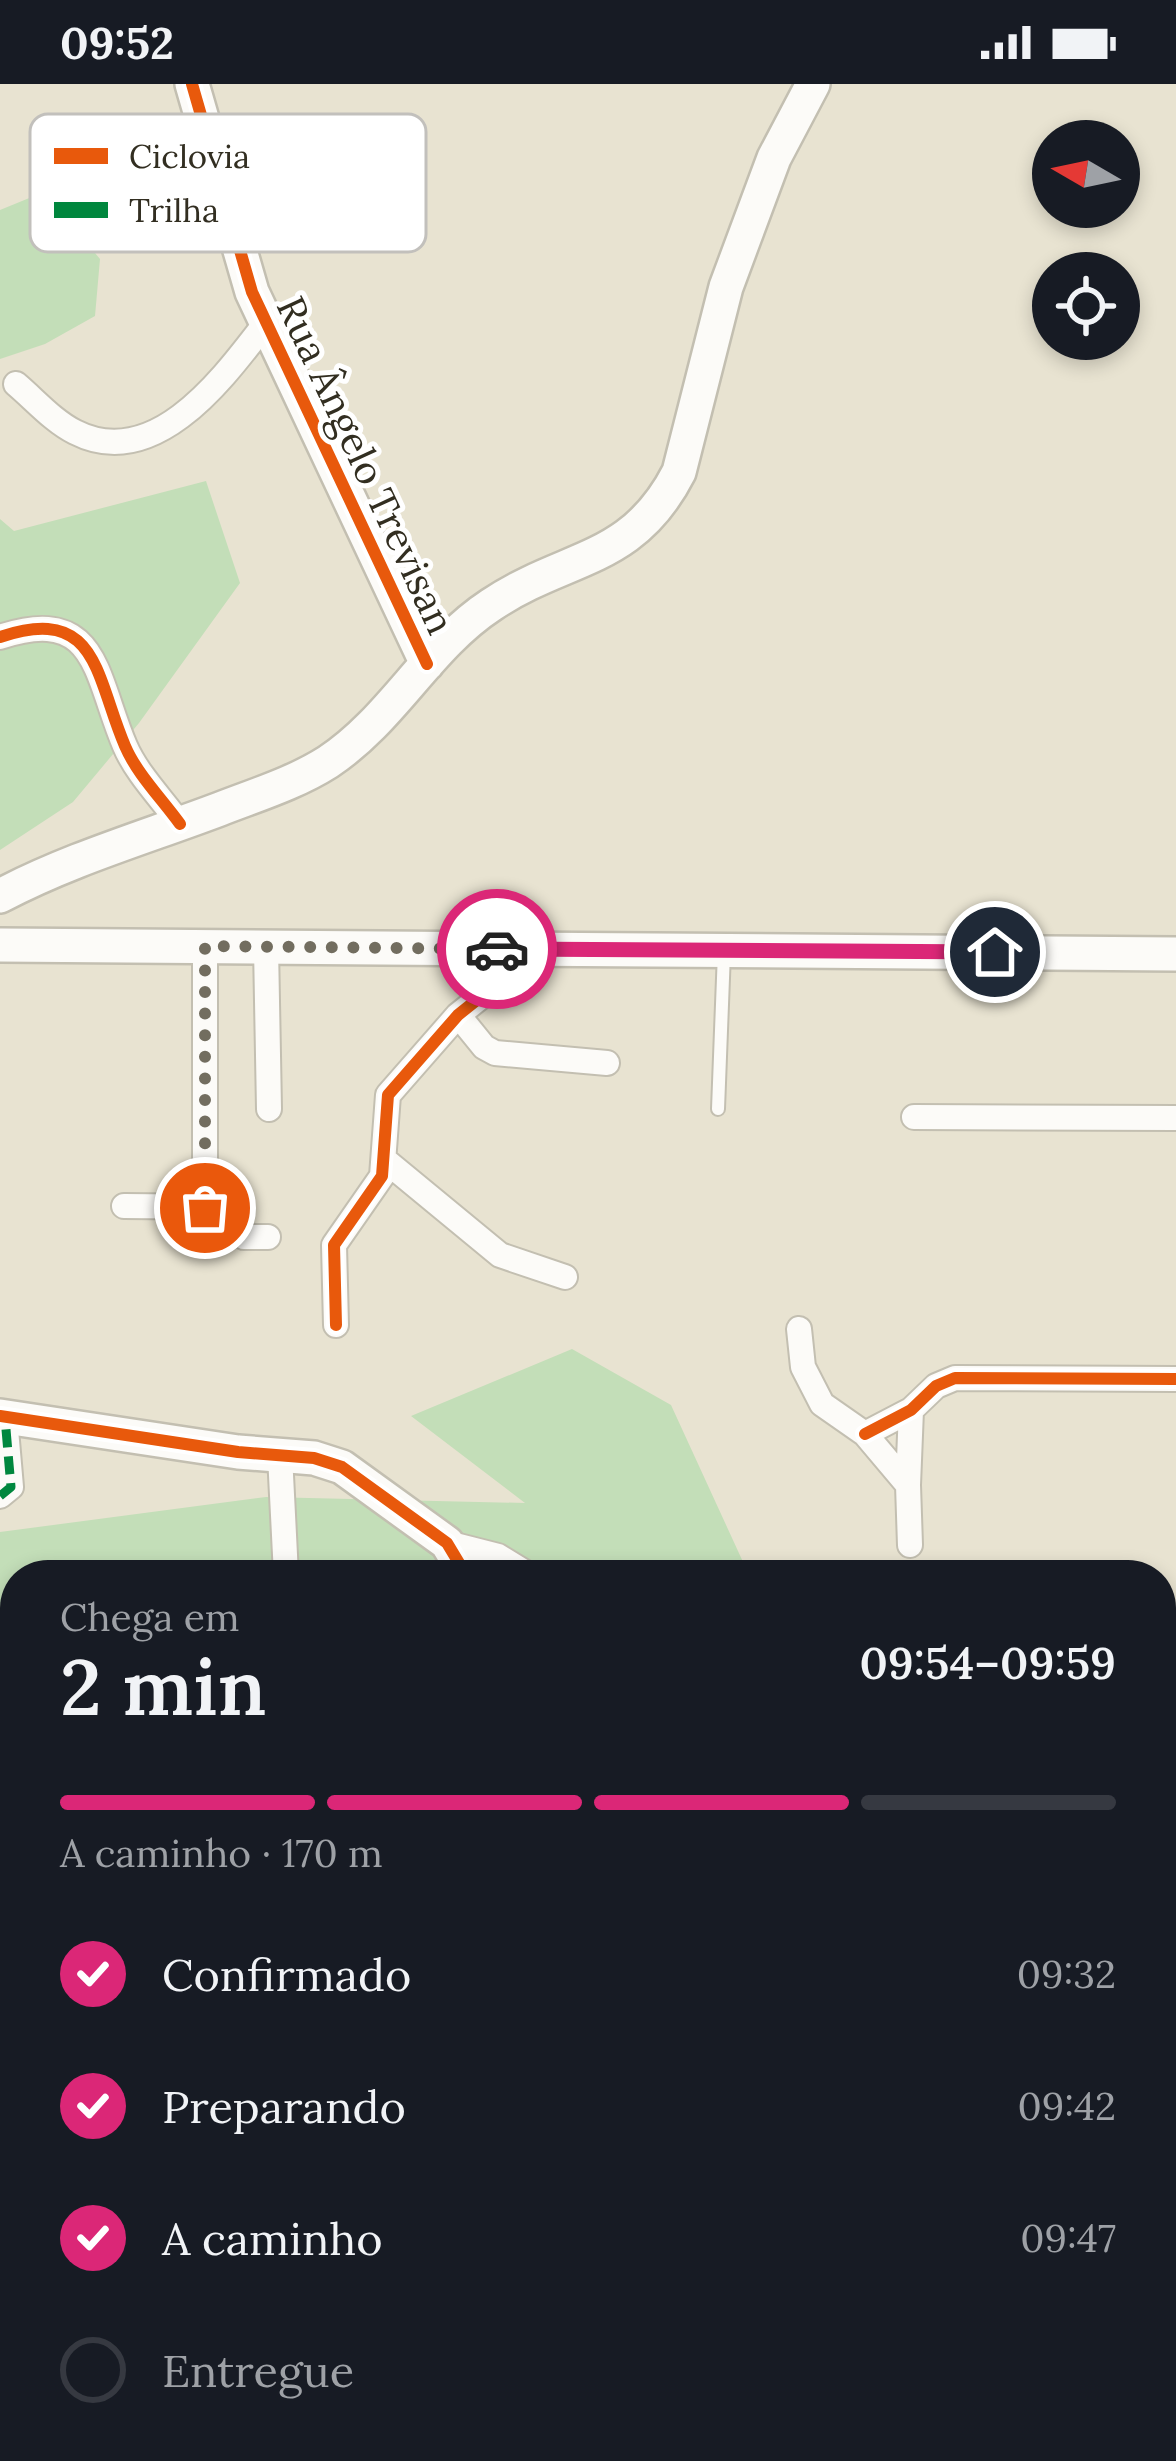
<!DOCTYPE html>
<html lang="pt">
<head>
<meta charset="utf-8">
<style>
  body { margin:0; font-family:Lora,serif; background:#242831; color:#f1f3f6; height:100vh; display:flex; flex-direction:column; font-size:45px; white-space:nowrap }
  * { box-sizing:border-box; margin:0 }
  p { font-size:39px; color:#9ea1a6 }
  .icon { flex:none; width:66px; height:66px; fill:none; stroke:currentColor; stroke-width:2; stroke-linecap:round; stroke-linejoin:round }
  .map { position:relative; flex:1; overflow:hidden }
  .drawer { position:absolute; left:0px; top:1476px; width:1176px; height:903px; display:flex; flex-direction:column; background:#171b24; border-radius:48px 48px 0 0; box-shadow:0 6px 18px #0003 }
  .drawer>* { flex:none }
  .needle { width:78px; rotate:279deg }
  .controls { position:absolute; left:1032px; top:36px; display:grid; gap:24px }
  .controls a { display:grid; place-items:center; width:108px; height:108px; border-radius:50%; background:#171b24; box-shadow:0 6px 18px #0003; font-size:60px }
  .pin { position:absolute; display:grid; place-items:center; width:102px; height:102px; color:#fff; margin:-51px; border:6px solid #fff; border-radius:50%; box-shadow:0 3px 12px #0007 }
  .courier { position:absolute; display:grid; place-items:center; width:120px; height:120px; margin:-60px; border:9px solid #db2777; border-radius:50%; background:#fff; color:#222; box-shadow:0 3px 15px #0007 }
  .overview em { font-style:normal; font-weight:600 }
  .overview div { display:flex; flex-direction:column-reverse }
  .overview { display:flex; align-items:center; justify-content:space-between; height:204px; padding:0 60px }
  h1 { font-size:78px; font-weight:600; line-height:90px }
  .bar { display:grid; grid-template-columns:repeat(4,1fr); gap:18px 12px; align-content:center; height:144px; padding:0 60px }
  .bar i { height:15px; border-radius:9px; background:#363941 }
  .bar .selected { background:#db2777 }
  .bar p { grid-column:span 4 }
  ol { padding:0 60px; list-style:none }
  li { display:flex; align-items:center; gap:36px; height:132px }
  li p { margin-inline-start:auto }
  li .icon { padding:12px; border-radius:50%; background:#db2777; color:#fff; stroke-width:4 }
  li:last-child { color:#9ea1a6 }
  li i { width:66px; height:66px; border:6px solid #363941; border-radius:50% }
  .status { display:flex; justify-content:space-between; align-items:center; height:84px; padding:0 60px; background:#171b24; direction:ltr }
  .status svg { height:33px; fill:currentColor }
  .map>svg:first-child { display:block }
</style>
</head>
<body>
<div class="status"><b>09:52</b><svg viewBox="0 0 49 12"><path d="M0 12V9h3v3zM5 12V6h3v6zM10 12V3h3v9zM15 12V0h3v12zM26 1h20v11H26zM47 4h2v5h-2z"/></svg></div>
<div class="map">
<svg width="1176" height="2377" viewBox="0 0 1176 2377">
  <rect width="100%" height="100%" fill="#e8e3d1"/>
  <path fill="#c3deb8" d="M 44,108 L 100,175 L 95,232 L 45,260 L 0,275 L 0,126 Z
    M 206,397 L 240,499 L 139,639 L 73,718 L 0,766 L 0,435 L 14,447 Z
    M 572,1265 L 671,1321 L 749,1491 L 15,1491 L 15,1571 L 0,1571 L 0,1448 L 266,1413 L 525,1419 L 411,1332 Z
    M 1161,1606 L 1176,1612 L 1176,2021 L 1161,2022 Z
    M 0,1887 L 15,1891 L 15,2045 L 0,2037 Z
    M 1176,2175 L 1176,2377 L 977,2377 L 981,2364 L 1161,2364 L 1161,2177 Z"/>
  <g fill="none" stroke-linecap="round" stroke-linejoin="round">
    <g stroke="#c3bfb1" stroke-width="16">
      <path id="lane" d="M 718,1025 L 724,868
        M 858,2364 L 862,2377"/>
    </g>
    <g stroke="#c3bfb1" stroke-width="28">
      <path id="street" d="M 16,300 C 35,316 53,337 75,348 C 155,389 224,293 265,240
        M 0,553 C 98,520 95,592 125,662 C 137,690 162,715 180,740
        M 205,863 L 205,1123
        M 266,863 L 269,1025
        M 458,931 L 484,963 L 495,969 L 607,979
        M 914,1033 L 1176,1034
        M 386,1077 L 500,1171 L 565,1193
        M 124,1122 L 226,1123 L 244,1153 L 268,1153
        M 336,1241 L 334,1161 L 382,1092 L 388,1011 L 458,931 L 488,907 L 524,865
        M 799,1245 L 803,1283 L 822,1320 L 865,1350 L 908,1401 L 910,1461
        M 865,1350 L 911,1326 L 936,1302 L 955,1294 L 1176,1295
        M 280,1371 L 286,1491
        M 908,1401 L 911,1326
        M 0,1412 L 11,1403 L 5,1334
        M 447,1459 L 498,1472 L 529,1491
        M 0,1680 L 15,1681
        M 1161,1740 L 1176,1737
        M 1161,1893 L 1176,1890
        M 0,2170 L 15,2172
        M 553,2364 L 554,2377"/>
    </g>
    <g stroke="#c3bfb1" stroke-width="38">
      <path id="secondary" d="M 192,0 L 252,208 L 427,580
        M 0,812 C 70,775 146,753 220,725 C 256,711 295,699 328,678 C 393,635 427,563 491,521 C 567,470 632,480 679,388 L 726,203 L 774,74 L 813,0
        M 0,861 L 1176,870
        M 0,1332 L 238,1368 L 314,1374 L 342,1383 L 447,1459 L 459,1479 L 460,1491
        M 1161,2142 L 1176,2141
        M 197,2377 L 206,2364"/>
    </g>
    <use href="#lane" stroke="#fcfbf8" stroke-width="12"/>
    <use href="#street" stroke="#fcfbf8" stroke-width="24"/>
    <use href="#secondary" stroke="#fcfbf8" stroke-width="33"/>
    <path stroke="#00873e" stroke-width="9" stroke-dasharray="18 9" stroke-linecap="butt" d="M 0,1412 L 11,1403 L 5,1334
      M 0,1680 L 15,1681
      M 553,2364 L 554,2377"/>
    <g stroke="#fff" stroke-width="20">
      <path id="cycleway" d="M 192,0 L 252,208 L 427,580
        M 0,553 C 98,520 95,592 125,662 C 137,690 162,715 180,740
        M 336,1241 L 334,1161 L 382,1092 L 388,1011 L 458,931 L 488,907 L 524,865
        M 0,1332 L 238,1368 L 314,1374 L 342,1383 L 447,1459 L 459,1479 L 460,1491
        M 865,1350 L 911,1326 L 936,1302 L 955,1294 L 1176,1295"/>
    </g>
    <use href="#cycleway" stroke="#e8590c" stroke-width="12"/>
  </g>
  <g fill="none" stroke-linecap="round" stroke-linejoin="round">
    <path stroke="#726d5f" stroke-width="12" stroke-dasharray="0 21.6" d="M 205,1124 L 205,862 L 497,865"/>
    <path stroke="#db2777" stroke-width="15" d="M 497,865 L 995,868"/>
  </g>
  <g text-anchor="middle" stroke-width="10" stroke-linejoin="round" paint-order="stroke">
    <g font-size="39" fill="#322e21" stroke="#fff">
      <text transform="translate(366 381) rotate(65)" y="14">Rua Ângelo Trevisan</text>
    </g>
  </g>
  <rect x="30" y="30" width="396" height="138" rx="18" fill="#fff" stroke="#c2c0bc" stroke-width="3"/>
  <rect x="54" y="64" width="54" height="16" fill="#e8590c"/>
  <rect x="54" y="118" width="54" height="16" fill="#00873e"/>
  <g font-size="33" fill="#322e21">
    <text x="129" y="84">Ciclovia</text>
    <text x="129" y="138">Trilha</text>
  </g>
</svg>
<div class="controls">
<a><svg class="needle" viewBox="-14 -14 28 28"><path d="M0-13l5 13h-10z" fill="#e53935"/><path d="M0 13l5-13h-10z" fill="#9ea1a6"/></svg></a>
<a><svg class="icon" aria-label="locate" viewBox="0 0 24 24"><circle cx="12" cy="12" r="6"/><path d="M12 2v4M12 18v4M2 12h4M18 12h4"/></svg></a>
</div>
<div class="pin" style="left:205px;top:1124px;background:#ea580c"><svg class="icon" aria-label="bag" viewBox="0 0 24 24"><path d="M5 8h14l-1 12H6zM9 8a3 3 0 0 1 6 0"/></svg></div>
<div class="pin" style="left:995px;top:868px;background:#1f2937"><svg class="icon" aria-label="home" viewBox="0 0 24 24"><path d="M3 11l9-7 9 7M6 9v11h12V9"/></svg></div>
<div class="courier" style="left:497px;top:865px"><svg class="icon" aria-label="car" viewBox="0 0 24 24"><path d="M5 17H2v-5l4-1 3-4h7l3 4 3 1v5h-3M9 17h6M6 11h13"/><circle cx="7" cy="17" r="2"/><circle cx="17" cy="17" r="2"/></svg></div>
<section class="drawer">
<div class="overview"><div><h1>2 min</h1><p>Chega em</p></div><em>09:54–09:59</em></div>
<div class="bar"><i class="selected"></i><i class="selected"></i><i class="selected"></i><i></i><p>A caminho · 170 m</p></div>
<ol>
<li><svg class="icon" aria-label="check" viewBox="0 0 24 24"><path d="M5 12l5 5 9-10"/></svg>Confirmado<p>09:32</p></li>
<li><svg class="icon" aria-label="check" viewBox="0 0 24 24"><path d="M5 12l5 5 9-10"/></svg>Preparando<p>09:42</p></li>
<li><svg class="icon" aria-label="check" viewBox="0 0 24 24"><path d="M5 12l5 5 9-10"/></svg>A caminho<p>09:47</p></li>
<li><i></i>Entregue</li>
</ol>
</section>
</div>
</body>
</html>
